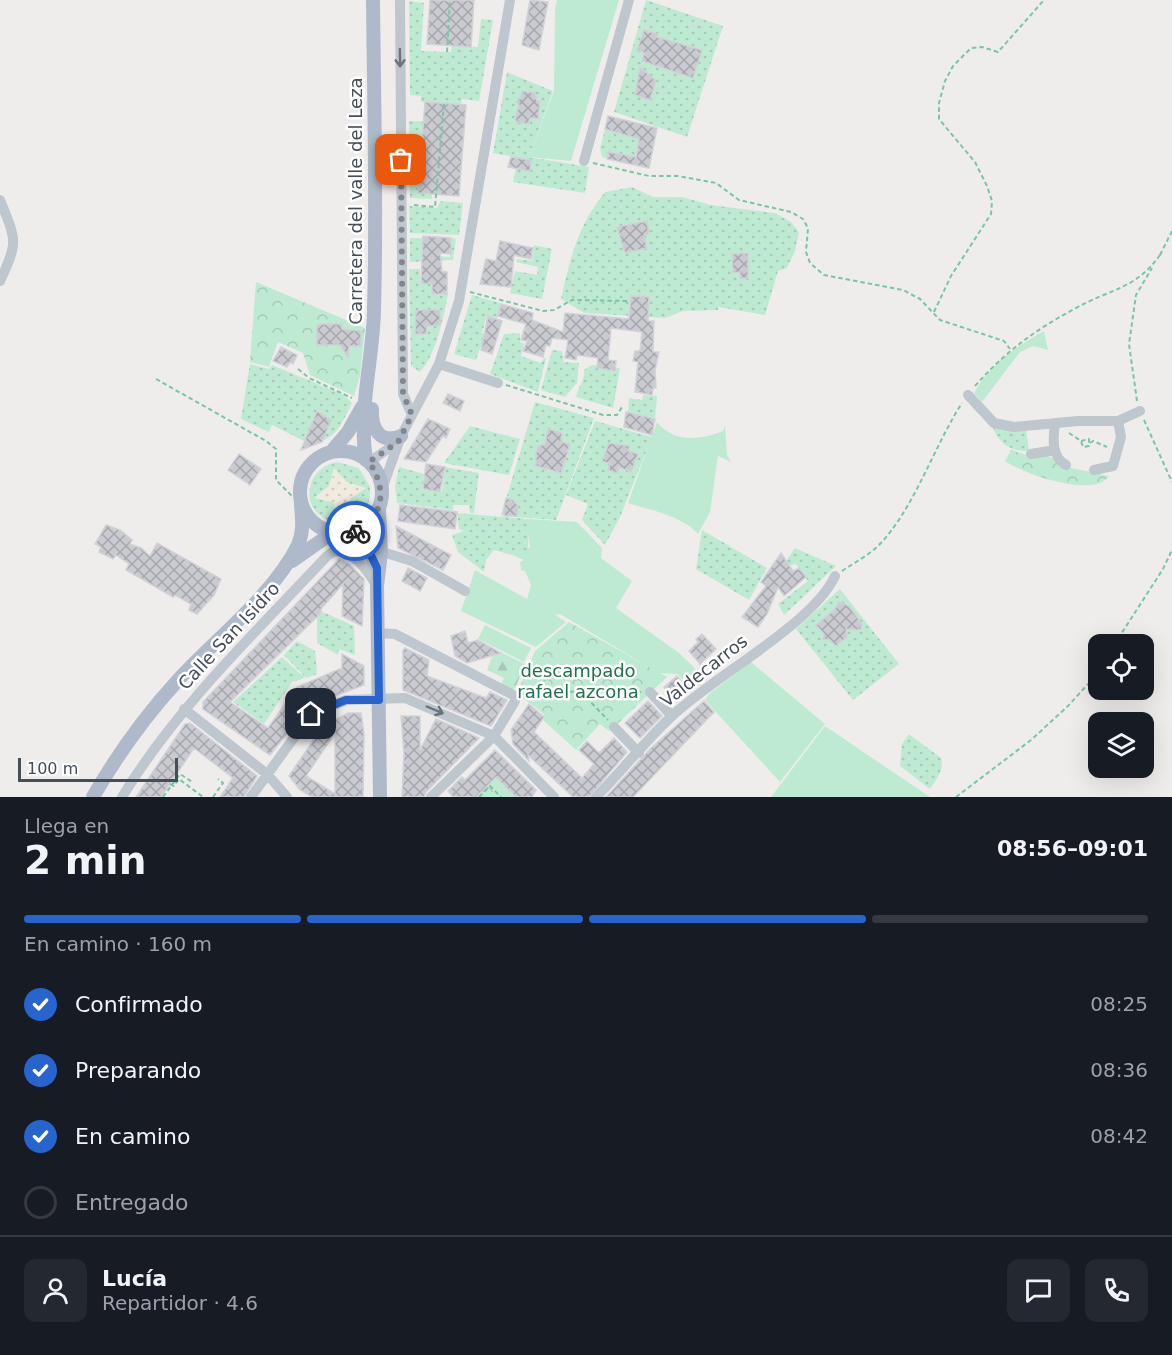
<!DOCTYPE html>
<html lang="es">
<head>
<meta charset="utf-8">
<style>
  body { margin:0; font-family:"DejaVu Sans",sans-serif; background:#242831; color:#f1f3f6; height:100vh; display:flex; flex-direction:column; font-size:22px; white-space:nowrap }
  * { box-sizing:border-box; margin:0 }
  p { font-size:20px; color:#9ea1a6 }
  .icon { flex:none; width:33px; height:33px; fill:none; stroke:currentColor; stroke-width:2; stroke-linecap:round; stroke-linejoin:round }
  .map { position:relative; height:797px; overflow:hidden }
  .details { display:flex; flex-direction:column; background:#171b24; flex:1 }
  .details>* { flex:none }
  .tools { position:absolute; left:1088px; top:634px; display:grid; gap:12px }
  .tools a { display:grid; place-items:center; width:66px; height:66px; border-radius:12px; background:#171b24; box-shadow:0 6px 24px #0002; font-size:30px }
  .scale { position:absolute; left:18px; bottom:15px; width:160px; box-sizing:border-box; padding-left:6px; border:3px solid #464e58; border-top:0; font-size:16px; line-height:21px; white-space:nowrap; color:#464e58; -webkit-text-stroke:4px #fff; paint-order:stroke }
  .pin { position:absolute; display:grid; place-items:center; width:51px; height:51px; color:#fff; margin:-26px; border-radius:12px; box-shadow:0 3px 9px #0006 }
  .courier { position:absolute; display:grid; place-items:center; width:60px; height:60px; margin:-30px; border:4px solid #2864ce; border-radius:50%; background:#fff; color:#222; box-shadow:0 2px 8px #0007 }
  .overview em { font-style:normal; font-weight:700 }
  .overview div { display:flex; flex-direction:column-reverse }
  .overview { display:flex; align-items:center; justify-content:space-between; height:102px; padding:0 24px }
  h1 { font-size:39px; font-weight:700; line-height:45px }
  .bar { display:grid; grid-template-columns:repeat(4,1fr); gap:9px 6px; align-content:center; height:72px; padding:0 24px }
  .bar i { height:8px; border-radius:4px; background:#363941 }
  .bar .current { background:#2864ce }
  .bar p { grid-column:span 4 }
  .line { display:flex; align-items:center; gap:15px; padding:0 24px; border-top:2px solid #363941 }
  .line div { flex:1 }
  .round { display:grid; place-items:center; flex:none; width:63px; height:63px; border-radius:12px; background:#242831 }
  ol { padding:0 24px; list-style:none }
  li { display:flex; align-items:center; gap:18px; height:66px }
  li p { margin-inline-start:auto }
  li .icon { padding:6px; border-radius:50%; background:#2864ce; color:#fff; stroke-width:4 }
  li:last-child { color:#9ea1a6 }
  li i { width:33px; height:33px; border:3px solid #363941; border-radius:50% }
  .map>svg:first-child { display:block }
</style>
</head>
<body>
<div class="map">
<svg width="1172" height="797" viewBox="0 0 1172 797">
  <defs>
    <pattern id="forest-firs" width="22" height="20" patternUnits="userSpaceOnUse" patternTransform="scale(1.5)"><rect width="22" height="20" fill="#beead2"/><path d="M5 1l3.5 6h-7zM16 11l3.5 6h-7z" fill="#a5cab6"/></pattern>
    <pattern id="sand-dots" width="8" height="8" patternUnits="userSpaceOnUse" patternTransform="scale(1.5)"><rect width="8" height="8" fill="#f0ebde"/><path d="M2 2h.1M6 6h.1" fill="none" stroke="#cfcbc1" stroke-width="1.8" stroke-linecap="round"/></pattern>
    <pattern id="park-crowns" width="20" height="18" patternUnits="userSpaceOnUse" patternTransform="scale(1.5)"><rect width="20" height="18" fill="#beead2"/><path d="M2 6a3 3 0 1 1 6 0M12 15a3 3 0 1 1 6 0" fill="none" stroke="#a5cab6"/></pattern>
    <pattern id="garden-dots" width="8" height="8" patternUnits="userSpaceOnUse" patternTransform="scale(1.5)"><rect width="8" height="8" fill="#beead2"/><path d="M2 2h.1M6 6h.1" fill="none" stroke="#a5cab6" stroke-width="1.8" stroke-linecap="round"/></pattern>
    <pattern id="building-cross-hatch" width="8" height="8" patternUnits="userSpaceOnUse" patternTransform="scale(1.5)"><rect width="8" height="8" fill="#cacbd1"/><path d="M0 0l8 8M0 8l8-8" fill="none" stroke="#a6a7ac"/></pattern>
  </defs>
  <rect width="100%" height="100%" fill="#efedec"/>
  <path fill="#beead2" d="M 557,0 L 619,0 L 571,161 L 529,157 L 554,91 L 555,9 Z
    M 1044,331 L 1048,350 L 1033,346 L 1020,352 L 982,402 L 974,393 C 989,365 1017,346 1044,331 Z
    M 657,422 C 673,443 701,440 723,431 L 725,425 L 727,455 L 731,462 L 718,456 L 710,512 L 698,534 C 683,516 650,510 628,503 Z
    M 529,519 L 577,522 L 602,548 L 601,558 L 632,581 L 616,608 L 679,653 L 707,680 L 691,691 L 678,674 L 659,673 L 560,614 L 555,615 L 566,622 L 536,647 L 461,611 L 475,570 L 527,599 L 531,585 L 525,571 L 521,570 L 520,562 L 524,560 L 512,555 L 530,547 L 527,524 Z
    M 485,625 L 531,648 L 524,662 L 478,639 Z
    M 751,662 L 825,724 L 780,782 L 705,700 L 710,693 Z
    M 825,726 L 930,797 L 771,797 Z"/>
  <path fill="url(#forest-firs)" d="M 500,652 L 525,664 L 513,693 L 500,686 L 504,678 L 487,670 L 492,657 Z"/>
  <path fill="url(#sand-dots)" d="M 334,466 L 347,482 L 367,487 L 351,498 L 344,520 L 321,499 L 312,498 C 328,492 333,483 334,466 Z"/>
  <path fill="url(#park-crowns)" d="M 256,282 L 365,328 L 360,376 L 354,396 L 310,375 L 303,353 L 278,342 L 269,367 L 250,362 Z
    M 1011,450 L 1027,455 L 1049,456 L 1067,467 L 1109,476 C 1095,499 1023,474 1005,461 Z
    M 569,622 L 667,677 L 614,727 L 609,731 L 600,724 L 576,750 L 543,720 L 545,716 C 537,706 523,702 518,691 L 535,651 Z
    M 496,777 L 516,797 L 476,797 Z"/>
  <path fill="url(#garden-dots)" fill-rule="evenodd" d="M 646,0 L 723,26 L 687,137 L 614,112 Z
    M 409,1 L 424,3 L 421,51 L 451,52 L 452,46 L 478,47 L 481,19 L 493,20 L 479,101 L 462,99 L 461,105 L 425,102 L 421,102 L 421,96 L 410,95 Z
    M 507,72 L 553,91 L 529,157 L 589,167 L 585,193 L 513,182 L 516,168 L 530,170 L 531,160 L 493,153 Z
    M 409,121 L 424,121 L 435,143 L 432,199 L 410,198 Z
    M 605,129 L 639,139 L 636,157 L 617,154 L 616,161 L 602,157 L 600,148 Z
    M 632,187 L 653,197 L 682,197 L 711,205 L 775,213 L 791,222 L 799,232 L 795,251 L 787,268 L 778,271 L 765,315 L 718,307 L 718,310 L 683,311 L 665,318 L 584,313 L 561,299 C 571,256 577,227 605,192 Z
    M 441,201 L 463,203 L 459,235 L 410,233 L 409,206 L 437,208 Z
    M 410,238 L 422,238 L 422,255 L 450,257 L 452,238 L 456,239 L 453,260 L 410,262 Z
    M 534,245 L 552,249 L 542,299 L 510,293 L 515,271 L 537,275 L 538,267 L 516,262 L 517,259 L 532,261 Z
    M 409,269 L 420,269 L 420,284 L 431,284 L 432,294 L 448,294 C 444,317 436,355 420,372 L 411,366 Z
    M 472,295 L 501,303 L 497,318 L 487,316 L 482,333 L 485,334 L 476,360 L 454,354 Z
    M 520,333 L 520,342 L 524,343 L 521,356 L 541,363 L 544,358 L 546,358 L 538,392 L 490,374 L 504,334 Z
    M 552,350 L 562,351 L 564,362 L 579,363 L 577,383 L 565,397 L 541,390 Z
    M 250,364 L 269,369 L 272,365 L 344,395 L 352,403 C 336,436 335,437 301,450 L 304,441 L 272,425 L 269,432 L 241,419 Z
    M 592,365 L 620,368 L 613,408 L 576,397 C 578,387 585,381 584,370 Z
    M 643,395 L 657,396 L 655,419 L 628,413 L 629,398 L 642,400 Z
    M 535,402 L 594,418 L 556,520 L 501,516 Z
    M 595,421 L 652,437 L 620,517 L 605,545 L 582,520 L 588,504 L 566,495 Z
    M 470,426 L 520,439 L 509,475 L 444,463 Z
    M 993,428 L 1026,429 L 1029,451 C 1012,452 999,444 993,428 Z
    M 337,462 L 359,468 L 370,487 C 374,542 294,527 312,481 C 317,470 326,464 337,462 ZM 334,468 L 347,482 L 366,488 L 351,498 L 344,519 L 332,502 L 314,498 L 329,486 Z
    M 399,467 L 424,474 L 422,490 L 442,492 L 445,467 L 479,473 L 474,513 L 470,513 L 469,505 L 453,505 L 453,510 L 397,503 L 395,486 Z
    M 457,513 L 529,519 L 528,551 L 512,555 L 494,550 L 486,560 L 484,572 L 458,552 L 452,535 L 464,531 L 459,529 Z
    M 702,530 L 767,568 L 749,600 L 696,569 Z
    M 795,548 L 836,566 L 784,615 L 778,604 L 808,581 L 796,564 L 782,567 Z
    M 840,589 L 899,664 L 853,700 L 796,629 Z
    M 323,612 L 354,626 L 355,655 L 339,649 L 338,655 L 317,643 L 317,617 Z
    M 297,641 L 315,651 L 317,674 L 306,678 L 284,655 Z
    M 282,657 L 305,678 L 292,682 L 264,724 L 233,702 Z
    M 909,734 L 941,758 C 945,769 936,780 930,789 L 900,766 L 902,744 Z"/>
  <path fill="url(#building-cross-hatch)" stroke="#d1d2d8" stroke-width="1.5" fill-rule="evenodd" d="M 430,0 L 474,0 L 471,47 L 427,44 Z
    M 530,0 L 548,2 L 539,50 L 522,45 Z
    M 644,30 L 658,34 L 657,37 L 702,50 L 693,78 L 642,61 L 644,53 L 637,50 Z
    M 640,67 L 656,81 L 650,100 L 635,95 Z
    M 522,91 L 535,93 L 537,101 L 540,101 L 538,119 L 530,118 L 528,124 L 517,122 L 515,119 L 519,105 L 516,102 L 521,97 Z
    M 425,102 L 466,105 L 459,196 L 418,193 Z
    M 608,116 L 657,128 L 649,168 L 607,159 L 609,152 L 636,157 L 639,139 L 605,129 Z
    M 511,157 L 531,160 L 530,171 L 508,167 Z
    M 647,221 L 649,234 L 644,235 L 647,248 L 625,253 L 617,227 Z
    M 423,236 L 451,238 L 451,254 L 440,253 L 442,271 L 447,272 L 447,294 L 432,294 L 432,283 L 421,284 Z
    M 500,241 L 533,248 L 531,259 L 514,255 L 511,287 L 480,284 L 486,259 L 496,261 Z
    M 748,253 L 748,278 L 740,278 L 740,272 L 733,273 L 732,254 Z
    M 631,296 L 649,297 L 648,321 L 654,321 L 653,352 L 659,352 L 655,370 L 656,388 L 653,388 L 652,395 L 635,392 L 638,362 L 633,361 L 635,351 L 640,351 L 642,332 L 611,328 L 608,360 L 616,361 L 615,371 L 597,368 L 598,358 L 577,355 L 576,360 L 565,358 L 568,340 L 552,338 L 550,346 L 546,345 L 543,357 L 523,351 L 527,341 L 521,340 L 526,324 L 498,316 L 501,304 L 533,313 L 532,320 L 563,332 L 565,313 L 629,319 Z
    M 421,310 L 440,310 L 440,325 L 427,326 L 426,334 L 415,334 L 416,311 Z
    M 488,316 L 502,321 L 492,354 L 481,350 Z
    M 321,324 L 342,324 L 342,329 L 361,331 L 361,346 L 349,346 L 348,358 L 340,345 L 317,345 L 317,326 Z
    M 281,347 L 297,355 L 293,364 L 290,362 L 287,367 L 273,361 Z
    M 448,394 L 464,401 L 460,411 L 443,403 Z
    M 317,411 L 331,420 L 322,442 L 301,450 Z
    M 626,412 L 655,419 L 652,435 L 624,427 Z
    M 428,419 L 450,429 L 446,438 L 443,436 L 426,462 L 404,459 Z
    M 548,429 L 562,433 L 561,442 L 570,444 L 561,473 L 536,466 L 536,453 L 538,446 L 545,444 Z
    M 609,443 L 630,446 L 628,451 L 638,454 L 631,472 L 619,467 L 617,473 L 608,470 L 610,464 L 602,461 Z
    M 239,454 L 261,469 L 250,485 L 228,470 Z
    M 426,464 L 445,467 L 440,492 L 423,489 Z
    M 506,498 L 513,500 L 518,506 L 517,516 L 505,516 L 503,512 Z
    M 400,505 L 457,512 L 455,529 L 398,521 Z
    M 106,525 L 120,530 L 132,540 L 130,544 L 141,548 L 150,556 L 157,543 L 221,579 L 214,595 L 197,614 L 189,610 L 191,604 L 175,595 L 173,597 L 126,570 L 129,564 L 116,555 L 113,559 L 99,552 L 101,547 L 95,544 Z
    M 396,526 L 451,555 L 443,570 L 398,548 Z
    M 781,553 L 793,571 L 799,568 L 806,577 L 784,596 L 778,587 L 767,614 L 758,627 L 742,617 L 766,586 L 761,582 Z
    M 339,559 L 349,564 L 364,579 L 362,626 L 342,616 L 343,584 L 321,609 L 321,613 L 230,702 L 268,728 L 297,687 L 342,668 L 342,654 L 364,666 L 364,685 L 309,706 L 270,755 L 203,709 L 203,702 Z
    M 408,568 L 427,578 L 420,591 L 402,581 Z
    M 839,602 L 849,606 L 862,624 L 861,629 L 857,630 L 846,629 L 847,637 L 836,646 L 830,640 L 823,639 L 824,634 L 816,625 L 835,609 Z
    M 465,631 L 468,643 L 478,640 L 501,653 L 467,663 L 455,656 L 451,636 Z
    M 702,634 L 716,649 L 700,664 L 689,651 L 698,642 L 696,639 Z
    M 405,648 L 429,660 L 427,676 L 486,698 L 490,692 L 507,700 L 491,726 L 403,690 L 403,650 Z
    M 677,676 L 689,692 L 677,702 L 664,687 Z
    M 648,701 L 662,716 L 640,738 L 625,723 Z
    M 704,701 L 714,712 L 633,797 L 606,797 L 651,748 Z
    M 529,704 L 544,717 L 534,732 L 582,778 L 594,764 L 579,750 L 587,741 L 599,753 L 614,738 L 627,752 L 589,797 L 573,797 L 528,755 L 529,761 L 513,744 L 511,730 Z
    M 348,713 L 361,713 L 364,734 L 363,797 L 312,797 L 300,790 L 289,776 L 323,726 ZM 335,733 L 335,794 L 306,776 Z
    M 401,716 L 420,716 L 420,750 L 436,719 L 479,738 L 426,792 L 424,797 L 402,797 L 404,753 Z
    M 190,723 L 257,776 L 244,797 L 220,797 L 233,778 L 194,748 L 161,797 L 136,797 L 185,724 Z
    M 495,750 L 536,790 L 532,797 L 516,797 L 496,777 L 476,797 L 453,797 L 448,791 L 462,777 L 465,780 Z"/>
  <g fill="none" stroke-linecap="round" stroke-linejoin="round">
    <path stroke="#79c5a5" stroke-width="2" stroke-dasharray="4.5 3" stroke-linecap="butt" d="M 447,52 L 450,0
      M 593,163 L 649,176 L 678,176 L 716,183 L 739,200 L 791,212 L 803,219 L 808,228 L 806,252 L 810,263 L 824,275 L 903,290 L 920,299 L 940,320 L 1004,341 L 1010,349
      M 414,205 L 435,207 L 444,104
      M 1160,255 L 1172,231
      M 470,292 L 543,311 L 554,310 L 572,300 L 628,301
      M 934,312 L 951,276 L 991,214 L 992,201 L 987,186 L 975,162 L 939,119 L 939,103 L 945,81 L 953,66 L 971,48 L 982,47 L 998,52 L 1044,0
      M 298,369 L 309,378 L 352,398
      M 156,379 L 266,441 L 276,449 L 276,480 L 292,496
      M 506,385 L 603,415 L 617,415 L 622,407
      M 975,386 C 1006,351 1035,330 1076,308 C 1110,289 1136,289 1160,255
      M 1137,401 L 1129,344 L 1136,295 L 1152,268
      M 1144,420 L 1172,482
      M 1069,433 L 1081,441 L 1083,447 L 1089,446 L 1089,439 L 1081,441
      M 1090,443 L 1093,441 L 1107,447
      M 842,571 C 854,563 867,556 877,547 C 913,512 934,446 962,403
      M 1114,645 L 1163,569 L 1172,550
      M 525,691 L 565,692 L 621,689 L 641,692
      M 581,692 L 608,720
      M 170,784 L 174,786 L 179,779 L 203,797
      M 163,797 L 180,774 L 192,782
      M 213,797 L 223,783 L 218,779
      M 479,797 L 490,786 L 501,797
      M 956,797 L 1031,740 L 1068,706 L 1098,673"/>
    <path stroke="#bec6ce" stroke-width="10" d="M 400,0 L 403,394 L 412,415
      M 584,161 L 629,0
      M 0,200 C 16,240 19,241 0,281
      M 439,364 L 498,383
      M 968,395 L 994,423 L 1014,427 L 1078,421 L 1118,421 L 1140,411
      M 1055,423 C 1053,438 1051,457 1066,465
      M 1031,454 L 1055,450
      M 369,462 L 398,442
      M 1094,470 L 1113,466 L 1121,437 L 1118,421
      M 382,489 L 401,436 L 439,364 L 459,301 L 510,0
      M 376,550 L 412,561 L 465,591
      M 377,633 L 395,634 L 515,696 L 515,701 L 494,736 L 431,797
      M 650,692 L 672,716
      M 184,709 L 267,774 L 287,797
      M 614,727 L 639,753
      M 122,797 C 177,707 255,633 327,556 L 334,551 C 354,550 367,570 377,586
      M 251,797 L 311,714 L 346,700 L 405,698 L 494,736 L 554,797
      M 596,797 C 622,771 645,741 672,716 C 714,676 813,624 835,576"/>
    <path stroke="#aebac9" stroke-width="14" d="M 372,409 C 371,427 379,445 401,436
      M300 492a41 41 0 1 1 82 0a41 41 0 1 1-82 0Z
      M 331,452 L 348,432 L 362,407
      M 366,460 C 358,410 373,360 374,310 C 377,207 374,103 373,0
      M 379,509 L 381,553 L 377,586 L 380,797
      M 346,533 L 367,547 L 377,568
      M 292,561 L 332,533
      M 93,797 C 117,755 146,715 179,679 C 216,639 274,594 298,545 C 304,532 302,518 301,504"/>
  </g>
  <defs><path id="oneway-shaft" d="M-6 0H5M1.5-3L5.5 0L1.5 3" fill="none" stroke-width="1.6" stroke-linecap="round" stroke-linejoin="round" transform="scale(1.5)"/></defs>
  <g stroke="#6a727b">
    <use href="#oneway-shaft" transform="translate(400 58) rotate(89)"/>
    <use href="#oneway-shaft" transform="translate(435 710) rotate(23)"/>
  </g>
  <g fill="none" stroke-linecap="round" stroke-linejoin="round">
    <path stroke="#81868c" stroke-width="6" stroke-dasharray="0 10.8" d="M 355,531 C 385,517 387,488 369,462 L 398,442 L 412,415 L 403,394 L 401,160"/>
    <path stroke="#2864ce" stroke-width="8" d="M 311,714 L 346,700 L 379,700 L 377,568 L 367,547 L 346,533 L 355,531"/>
  </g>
  <g text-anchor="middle" stroke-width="5" stroke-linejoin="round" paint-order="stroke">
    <g font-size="18" fill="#464e58" stroke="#fff">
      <text transform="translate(356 201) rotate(-90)" y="6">Carretera del valle del Leza</text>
      <text transform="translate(229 636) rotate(-47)" y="6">Calle San Isidro</text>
      <text transform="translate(704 671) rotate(-38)" y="6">Valdecarros</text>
    </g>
    <g font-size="18" fill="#1e724e" stroke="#fff">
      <text x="578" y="677">descampado<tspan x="578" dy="21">rafael azcona</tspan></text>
    </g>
  </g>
</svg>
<div class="tools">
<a><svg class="icon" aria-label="locate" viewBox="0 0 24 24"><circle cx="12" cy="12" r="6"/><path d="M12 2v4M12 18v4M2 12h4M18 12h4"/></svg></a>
<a><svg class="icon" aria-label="layers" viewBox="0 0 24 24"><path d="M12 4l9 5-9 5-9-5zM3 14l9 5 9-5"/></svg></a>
</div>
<div class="scale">100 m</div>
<div class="pin" style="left:401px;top:160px;background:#ea580c"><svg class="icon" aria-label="bag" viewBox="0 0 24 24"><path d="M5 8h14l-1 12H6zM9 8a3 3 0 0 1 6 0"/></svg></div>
<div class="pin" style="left:311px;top:714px;background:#1f2937"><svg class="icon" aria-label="home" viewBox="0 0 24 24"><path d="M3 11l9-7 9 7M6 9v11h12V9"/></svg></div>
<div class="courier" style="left:355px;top:531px"><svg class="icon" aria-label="bike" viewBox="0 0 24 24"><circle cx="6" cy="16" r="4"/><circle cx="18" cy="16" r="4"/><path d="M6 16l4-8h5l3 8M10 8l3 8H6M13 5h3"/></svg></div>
</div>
<section class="details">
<div class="overview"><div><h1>2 min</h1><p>Llega en</p></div><em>08:56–09:01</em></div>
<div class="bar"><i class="current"></i><i class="current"></i><i class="current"></i><i></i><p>En camino · 160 m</p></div>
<ol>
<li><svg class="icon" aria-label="check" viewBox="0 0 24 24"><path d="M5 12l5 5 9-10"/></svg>Confirmado<p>08:25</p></li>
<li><svg class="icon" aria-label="check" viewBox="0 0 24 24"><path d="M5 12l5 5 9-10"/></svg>Preparando<p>08:36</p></li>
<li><svg class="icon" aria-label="check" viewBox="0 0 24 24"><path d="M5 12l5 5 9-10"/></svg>En camino<p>08:42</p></li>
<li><i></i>Entregado</li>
</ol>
<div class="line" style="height:108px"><a class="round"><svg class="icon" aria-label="person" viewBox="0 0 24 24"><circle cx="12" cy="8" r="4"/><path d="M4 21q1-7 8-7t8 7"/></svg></a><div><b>Lucía</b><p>Repartidor · 4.6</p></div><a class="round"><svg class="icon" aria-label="chat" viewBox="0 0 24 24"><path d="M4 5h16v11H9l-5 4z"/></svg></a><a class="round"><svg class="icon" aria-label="phone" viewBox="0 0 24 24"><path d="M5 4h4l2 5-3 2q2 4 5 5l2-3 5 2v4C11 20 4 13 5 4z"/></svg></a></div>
</section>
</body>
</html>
